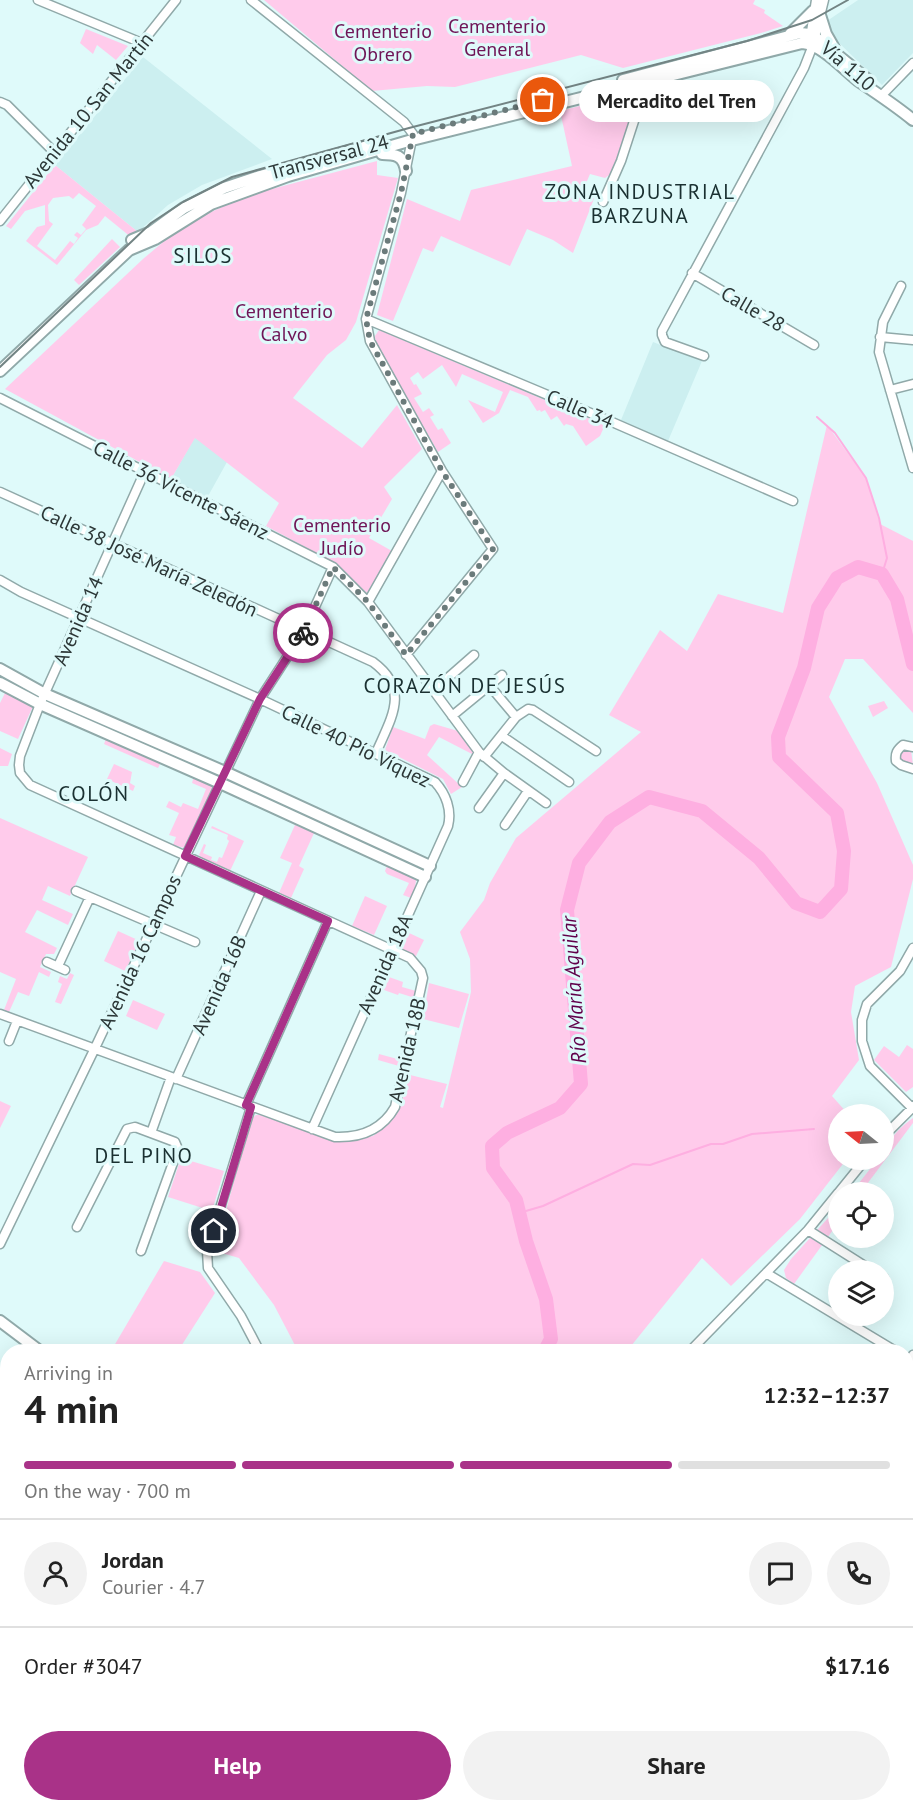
<!DOCTYPE html>
<html lang="en">
<head>
<meta charset="utf-8">
<style>
  body { margin:0; font-family:"PT Sans",sans-serif; background:#f2f2f2; color:#222; height:100vh; display:flex; flex-direction:column; font-size:22px; white-space:nowrap }
  * { box-sizing:border-box; margin:0 }
  p { font-size:20px; color:#767676 }
  .icon { flex:none; width:33px; height:33px; fill:none; stroke:currentColor; stroke-width:2; stroke-linecap:round; stroke-linejoin:round }
  .map { position:relative; flex:1; overflow:hidden }
  .sheet { position:absolute; left:0px; top:1344px; width:914px; height:468px; display:flex; flex-direction:column; background:#fff; border-radius:24px 24px 0 0; box-shadow:0 6px 24px #0002 }
  .sheet>* { flex:none }
  .needle { width:39px; rotate:288deg }
  .fabs { position:absolute; left:828px; top:1104px; display:grid; gap:12px }
  .fabs a { display:grid; place-items:center; width:66px; height:66px; border-radius:50%; background:#fff; box-shadow:0 6px 24px #0002; font-size:30px }
  .pin { position:absolute; display:grid; place-items:center; width:51px; height:51px; color:#fff; margin:-26px; border:3px solid #fff; border-radius:50%; box-shadow:0 2px 6px #0007 }
  .courier { position:absolute; display:grid; place-items:center; width:60px; height:60px; margin:-30px; border:4px solid #a93288; border-radius:50%; background:#fff; color:#222; box-shadow:0 2px 8px #0007 }
  .bubble { position:absolute; height:42px; border-radius:21px; background:#fff; box-shadow:0 6px 24px #0002; font-size:20px; font-weight:800; line-height:42px; text-align:center }
  .summary em { font-style:normal; font-weight:800 }
  .summary div { display:flex; flex-direction:column-reverse }
  .summary { display:flex; align-items:center; justify-content:space-between; height:102px; padding:0 24px }
  h1 { font-size:39px; font-weight:800; line-height:45px }
  .bar { display:grid; grid-template-columns:repeat(4,1fr); gap:9px 6px; align-content:center; height:72px; padding:0 24px }
  .bar i { height:8px; border-radius:4px; background:#e0e0e0 }
  .bar .on { background:#a93288 }
  .bar p { grid-column:span 4 }
  .line { display:flex; align-items:center; gap:15px; padding:0 24px; border-top:2px solid #e0e0e0 }
  .line div { flex:1 }
  .round { display:grid; place-items:center; flex:none; width:63px; height:63px; border-radius:32px; background:#f2f2f2 }
  .action { display:flex; gap:12px; margin-top:auto; padding:12px 24px }
  .action a { flex:1; height:69px; border-radius:36px; background:#a93288; color:#fff; font-size:24px; font-weight:800; line-height:69px; text-align:center }
  .action a+a { background:#f2f2f2; color:#222 }
  .map>svg:first-child { display:block }
</style>
</head>
<body>
<div class="map">
<svg width="913" height="1812" viewBox="0 0 913 1812">
  <rect width="100%" height="100%" fill="#dffafa"/>
  <path fill="#cceff0" d="M 858,0 L 913,0 L 913,53 L 882,85 L 830,34 L 827,21 Z
    M 143,57 L 272,159 L 202,185 L 168,205 L 138,232 L 55,165 Z
    M 653,342 L 702,361 L 668,441 L 621,420 Z
    M 195,437 L 227,462 L 207,498 L 171,479 Z
    M 0,1452 L 8,1455 L 7,1545 L 0,1562 Z"/>
  <path fill="#ffcbeb" fill-rule="evenodd" d="M 264,0 L 755,0 L 753,4 L 765,10 L 764,13 L 783,26 L 761,33 L 623,68 L 581,55 L 455,87 L 427,86 L 372,91 Z
    M 86,29 L 128,46 L 116,60 L 97,45 L 93,54 L 80,43 Z
    M 630,93 L 637,96 L 637,99 L 612,173 L 605,178 L 590,174 L 584,188 L 585,192 L 595,196 L 573,253 L 553,240 L 527,229 L 510,266 L 441,236 L 433,252 L 423,248 L 393,321 L 377,315 L 407,199 L 460,221 L 471,190 L 572,166 L 560,111 Z
    M 377,161 L 377,175 L 398,178 L 356,322 L 346,340 L 327,355 L 293,398 L 362,448 L 397,405 L 422,449 L 384,487 L 392,499 L 369,538 L 392,551 L 367,593 L 333,562 L 266,526 L 279,503 L 195,438 L 171,479 L 5,389 L 143,259 L 174,233 L 196,219 L 246,196 Z
    M 55,165 L 138,232 L 132,238 L 105,216 L 98,225 L 86,230 L 57,265 L 26,241 L 37,227 L 45,225 L 45,205 L 25,211 L 11,229 L 6,226 ZM 79,193 L 96,206 L 82,225 L 86,229 L 81,235 L 77,232 L 74,235 L 78,238 L 74,244 L 70,241 L 55,260 L 37,246 L 53,224 L 49,221 L 48,205 L 53,198 L 69,196 L 73,199 Z
    M 112,239 L 120,247 L 79,285 L 74,280 Z
    M 379,330 L 602,424 L 604,427 L 600,436 L 586,446 L 573,426 L 566,424 L 564,426 L 557,416 L 551,420 L 545,410 L 541,412 L 540,410 L 537,411 L 528,397 L 510,390 L 499,413 L 483,423 L 468,400 L 495,412 L 503,392 L 462,374 L 456,387 L 442,365 L 423,379 L 418,372 L 410,378 L 414,385 L 416,384 L 422,394 L 414,398 L 423,412 L 429,408 L 434,415 L 430,417 L 438,430 L 442,428 L 451,443 L 438,452 L 376,345 L 375,336 Z
    M 827,425 L 866,478 L 880,524 L 913,541 L 913,713 L 863,659 L 845,659 L 829,697 L 877,783 L 913,865 L 913,879 L 891,967 L 855,986 L 851,1012 L 859,1060 L 832,1096 L 848,1114 L 838,1114 L 838,1160 L 846,1160 L 800,1219 L 731,1286 L 702,1258 L 627,1351 L 298,1351 L 274,1305 L 239,1258 L 215,1251 L 251,1119 L 256,1115 L 260,1115 L 334,1141 L 373,1136 L 386,1126 L 398,1112 L 410,1075 L 447,1084 L 440,1107 L 443,1108 L 471,992 L 470,959 L 460,932 L 484,900 L 490,883 L 516,838 L 641,732 L 609,715 L 660,630 L 687,651 L 718,594 L 783,613 Z
    M 6,691 L 34,704 L 18,739 L 0,731 L 0,703 Z
    M 884,701 L 888,708 L 873,717 L 868,706 Z
    M 434,724 L 458,731 L 474,752 L 472,754 L 439,737 L 427,755 L 462,787 L 451,794 L 443,779 L 385,750 L 393,727 L 425,739 L 430,726 Z
    M 106,739 L 161,762 L 158,768 L 104,744 Z
    M 0,748 L 12,754 L 8,766 L 0,766 Z
    M 904,749 L 911,750 L 913,765 L 900,761 L 898,755 Z
    M 114,764 L 132,772 L 130,783 L 135,786 L 133,791 L 107,779 Z
    M 194,776 L 213,787 L 185,848 L 173,845 L 176,837 L 169,835 L 179,813 L 166,807 L 169,801 L 181,807 L 183,803 L 198,809 L 206,789 L 192,783 Z
    M 0,818 L 88,857 L 70,896 L 48,886 L 42,900 L 73,914 L 68,925 L 37,910 L 25,932 L 57,948 L 54,954 L 46,954 L 40,967 L 51,972 L 49,977 L 39,972 L 29,996 L 18,992 L 9,1012 L 4,1010 L 16,979 L 0,972 Z
    M 295,825 L 314,833 L 299,866 L 304,869 L 291,898 L 279,893 L 292,863 L 280,858 Z
    M 212,826 L 244,841 L 230,871 L 203,859 L 199,855 ZM 211,828 L 228,835 L 227,839 L 229,841 L 222,858 L 219,857 L 217,862 L 211,860 L 212,857 L 203,853 L 206,845 L 204,844 Z
    M 387,866 L 416,880 L 415,888 L 411,898 L 403,895 L 409,883 L 387,874 L 385,871 Z
    M 365,896 L 387,906 L 374,935 L 352,926 Z
    M 118,931 L 140,941 L 125,971 L 104,961 Z
    M 407,932 L 424,940 L 415,958 L 400,950 Z
    M 70,973 L 74,975 L 61,1004 L 55,1002 L 62,984 L 58,982 L 60,976 L 67,979 Z
    M 389,977 L 403,982 L 402,987 L 416,991 L 415,998 L 399,993 L 398,995 L 384,990 Z
    M 429,983 L 469,994 L 459,1028 L 423,1019 Z
    M 133,1000 L 165,1014 L 157,1030 L 126,1016 Z
    M 907,1045 L 913,1049 L 913,1087 L 906,1092 L 874,1060 L 884,1046 L 899,1057 Z
    M 379,1054 L 401,1060 L 399,1066 L 378,1060 Z
    M 0,1101 L 11,1106 L 0,1128 Z
    M 913,1118 L 913,1123 L 861,1192 L 852,1192 L 877,1160 L 884,1160 C 884,1143 900,1127 913,1118 Z
    M 181,1158 L 224,1171 L 212,1211 L 168,1197 Z
    M 838,1207 L 838,1223 L 794,1284 L 786,1278 L 784,1270 L 791,1259 Z
    M 164,1261 L 200,1272 L 215,1293 L 178,1351 L 111,1351 Z
    M 7,1423 L 7,1455 L 0,1452 L 0,1438 Z
    M 906,1558 L 913,1562 L 913,1812 L 614,1812 L 611,1805 L 906,1804 Z
    M 582,1804 L 585,1812 L 543,1812 L 546,1805 Z
    M 501,1805 L 519,1805 L 521,1812 L 502,1812 Z"/>
  <path fill="#e79acb" d="M 7,1692 L 8,1804 L 260,1805 L 258,1812 L 0,1812 L 0,1696 Z"/>
  <g fill="none" stroke-linecap="round" stroke-linejoin="round">
    <path stroke="#feafe1" stroke-width="2" d="M 817,417 L 835,433 L 866,478 L 879,518 L 887,558 L 882,574
      M 519,1213 L 543,1206 L 633,1164 L 650,1165 L 711,1144 L 723,1144 L 752,1134 L 814,1129"/>
    <path stroke="#feafe1" stroke-width="14" d="M 544,1352 L 551,1339 L 546,1299 L 526,1241 L 516,1200 L 493,1168 L 492,1146 L 507,1133 L 560,1108 L 581,1084 L 567,910 L 579,863 L 610,822 L 649,797 L 702,811 L 759,858 L 796,903 L 820,912 L 841,889 L 844,851 L 837,813 L 779,757 L 778,737 L 804,668 L 818,608 L 837,578 L 858,567 L 882,574 L 897,599 L 913,664
      M 106,1804 L 112,1812
      M 13,1812 L 14,1804
      M 170,1812 L 173,1804"/>
    <g stroke="#90a9a9" stroke-width="11">
      <path id="minor" d="M 38,0 L 142,43
        M 251,0 L 404,122 L 413,134 L 401,193 L 366,319 L 370,341 L 442,471 L 493,549 L 406,655
        M 810,38 L 816,0
        M 882,95 L 913,63
        M 0,102 L 7,105 L 54,152
        M 603,202 L 621,161 L 648,78
        M 0,221 L 176,0
        M 692,273 L 814,345
        M 901,286 L 883,322 L 879,352 L 913,468
        M 366,319 L 612,422 L 793,501
        M 880,337 L 913,340
        M 704,356 L 665,342 L 662,335 L 662,331 L 804,68 L 813,45 L 824,0
        M 890,390 L 913,384
        M 0,398 L 333,567 L 368,602 L 479,752 L 504,773 L 546,803
        M 0,492 L 373,662 C 411,690 391,718 376,753
        M 0,580 L 21,592 L 260,699 L 435,782 C 446,794 452,810 448,826 L 312,1129
        M 368,602 L 442,471
        M 489,685 L 516,717
        M 433,691 L 474,655
        M 452,716 L 502,675
        M 502,736 L 569,782
        M 913,747 L 903,745 C 897,750 895,753 896,761 L 901,765 L 913,769
        M 484,757 L 516,717 L 528,709 L 533,710 L 596,751
        M 463,782 L 479,752
        M 479,808 L 504,773
        M 505,825 L 528,791
        M 76,891 L 195,942
        M 47,962 L 65,970
        M 58,966 L 90,897
        M 0,1014 L 335,1137 C 361,1138 382,1130 395,1107 L 423,978 L 421,971 L 410,958 L 30,785 L 20,773 L 19,765 L 20,756 L 40,704 L 145,471
        M 9,1041 L 17,1021
        M 176,1079 L 261,891
        M 246,1105 L 328,921
        M 251,1107 L 207,1251 L 208,1268 L 241,1316 L 260,1352
        M 151,1133 L 171,1077
        M 884,1136 L 912,1108 L 870,1066 L 862,1041 L 862,1020 L 867,1004 L 900,971 L 913,948
        M 839,1192 L 865,1160
        M 77,1227 L 127,1129 L 135,1127 L 175,1142 L 178,1149 L 141,1251
        M 808,1230 L 871,1270
        M 0,1244 L 95,1048 L 260,699 L 304,631 L 333,567
        M 766,1273 L 897,1352
        M 884,1278 L 884,1279
        M 689,1352 L 808,1230 L 838,1193
        M 906,1365 L 913,1355
        M 906,1406 L 913,1410
        M 0,1411 L 8,1414
        M 906,1477 L 913,1481
        M 906,1549 L 913,1553
        M 0,1600 L 8,1608
        M 0,1654 L 8,1645
        M 495,1804 L 496,1812
        M 596,1804 L 599,1812
        M 321,1812 L 323,1804"/>
    </g>
    <g stroke="#90a9a9" stroke-width="14">
      <path id="major" d="M 820,15 L 826,34 L 834,48
        M 790,34 L 813,11
        M 623,80 L 800,33 L 810,34 L 815,37 L 868,80
        M 382,154 C 395,154 404,155 406,171
        M 132,240 L 151,232 L 184,208 L 224,188 L 260,176 L 378,143
        M 0,371 L 129,250 L 155,239 L 211,204 L 288,176 L 412,140 L 802,43 C 822,44 844,70 860,82 C 878,94 896,106 913,120
        M 0,669 L 45,694 L 225,772 L 430,866
        M 0,683 L 40,704 L 220,783 L 425,877
        M 912,1108 L 913,1107
        M 0,1321 L 41,1352
        M 539,1812 L 545,1804"/>
    </g>
    <use href="#minor" stroke="#fff" stroke-width="8"/>
    <use href="#major" stroke="#fff" stroke-width="10"/>
    <path stroke="#738484" stroke-width="2" d="M 0,367 L 151,223 L 183,202 L 232,177 L 409,128 L 747,41 L 812,20 L 848,0"/>
  </g>
  <g fill="none" stroke-linecap="round" stroke-linejoin="round">
    <path stroke="#6b7b7b" stroke-width="6" stroke-dasharray="0 10.8" d="M 303,633 L 333,567 L 368,602 L 406,655 L 493,549 L 442,471 L 370,341 L 366,319 L 401,193 L 413,134 L 543,100"/>
    <path stroke="#a93288" stroke-width="8" d="M 214,1231 L 251,1107 L 246,1105 L 328,921 L 185,856 L 260,699 L 303,633"/>
  </g>
  <g text-anchor="middle" stroke-width="6" stroke-linejoin="round" paint-order="stroke">
    <g font-size="20" fill="#6f1557" stroke="#dffafa">
      <text x="497" y="33">Cementerio<tspan x="497" dy="23">General</tspan></text>
      <text x="383" y="38">Cementerio<tspan x="383" dy="23">Obrero</tspan></text>
      <text x="284" y="318">Cementerio<tspan x="284" dy="23">Calvo</tspan></text>
      <text x="342" y="532">Cementerio<tspan x="342" dy="23">Judío</tspan></text>
    </g>
    <g font-size="20" fill="#2c3737" stroke="#dffafa">
      <text transform="translate(848 66) rotate(41)" y="7">Vía 110</text>
      <text transform="translate(88 110) rotate(-51)" y="7">Avenida 10 San Martín</text>
      <text transform="translate(329 157) rotate(-15)" y="7">Transversal 24</text>
      <text transform="translate(753 309) rotate(30)" y="7">Calle 28</text>
      <text transform="translate(580 409) rotate(23)" y="7">Calle 34</text>
      <text transform="translate(181 490) rotate(27)" y="7">Calle 36 Vicente Sáenz</text>
      <text transform="translate(149 561) rotate(25)" y="7">Calle 38 José María Zeledón</text>
      <text transform="translate(78 621) rotate(-66)" y="7">Avenida 14</text>
      <text transform="translate(356 746) rotate(26)" y="7">Calle 40 Pío Víquez</text>
      <text transform="translate(140 952) rotate(-65)" y="7">Avenida 16 Campos</text>
      <text transform="translate(385 964) rotate(-66)" y="7">Avenida 18A</text>
      <text transform="translate(219 985) rotate(-66)" y="7">Avenida 16B</text>
      <text transform="translate(407 1050) rotate(-77)" y="7">Avenida 18B</text>
    </g>
    <g font-size="21" letter-spacing="1.5" fill="#1a3031" stroke="#dffafa">
      <text x="640" y="199">ZONA INDUSTRIAL<tspan x="640" dy="24">BARZUNA</tspan></text>
      <text x="203" y="263">SILOS</text>
      <text x="465" y="693">CORAZÓN DE JESÚS</text>
      <text x="94" y="801">COLÓN</text>
      <text x="144" y="1163">DEL PINO</text>
    </g>
    <g font-size="21" font-style="italic" fill="#60004a" stroke="#dffafa">
      <text transform="translate(574 990) rotate(-94)" y="7">Río María Aguilar</text>
    </g>
  </g>
</svg>
<div class="fabs">
<a><svg class="needle" viewBox="-14 -14 28 28"><path d="M0-13l5 13h-10z" fill="#e53935"/><path d="M0 13l5-13h-10z" fill="#767676"/></svg></a>
<a><svg class="icon" aria-label="locate" viewBox="0 0 24 24"><circle cx="12" cy="12" r="6"/><path d="M12 2v4M12 18v4M2 12h4M18 12h4"/></svg></a>
<a><svg class="icon" aria-label="layers" viewBox="0 0 24 24"><path d="M12 4l9 5-9 5-9-5zM3 14l9 5 9-5"/></svg></a>
</div>
<div class="pin" style="left:543px;top:100px;background:#ea580c"><svg class="icon" aria-label="bag" viewBox="0 0 24 24"><path d="M5 8h14l-1 12H6zM9 8a3 3 0 0 1 6 0"/></svg></div>
<div class="pin" style="left:214px;top:1231px;background:#1f2937"><svg class="icon" aria-label="home" viewBox="0 0 24 24"><path d="M3 11l9-7 9 7M6 9v11h12V9"/></svg></div>
<div class="courier" style="left:303px;top:633px"><svg class="icon" aria-label="bike" viewBox="0 0 24 24"><circle cx="6" cy="16" r="4"/><circle cx="18" cy="16" r="4"/><path d="M6 16l4-8h5l3 8M10 8l3 8H6M13 5h3"/></svg></div>
<div class="bubble" style="left:579px;top:80px;width:195px">Mercadito del Tren</div>
<section class="sheet">
<div class="summary"><div><h1>4 min</h1><p>Arriving in</p></div><em>12:32–12:37</em></div>
<div class="bar"><i class="on"></i><i class="on"></i><i class="on"></i><i></i><p>On the way · 700 m</p></div>
<div class="line" style="height:108px"><a class="round"><svg class="icon" aria-label="person" viewBox="0 0 24 24"><circle cx="12" cy="8" r="4"/><path d="M4 21q1-7 8-7t8 7"/></svg></a><div><b>Jordan</b><p>Courier · 4.7</p></div><a class="round"><svg class="icon" aria-label="chat" viewBox="0 0 24 24"><path d="M4 5h16v11H9l-5 4z"/></svg></a><a class="round"><svg class="icon" aria-label="phone" viewBox="0 0 24 24"><path d="M5 4h4l2 5-3 2q2 4 5 5l2-3 5 2v4C11 20 4 13 5 4z"/></svg></a></div>
<div class="line" style="height:78px"><div>Order #3047</div><b>$17.16</b></div>
<div class="action"><a>Help</a><a>Share</a></div>
</section>
</div>
</body>
</html>
